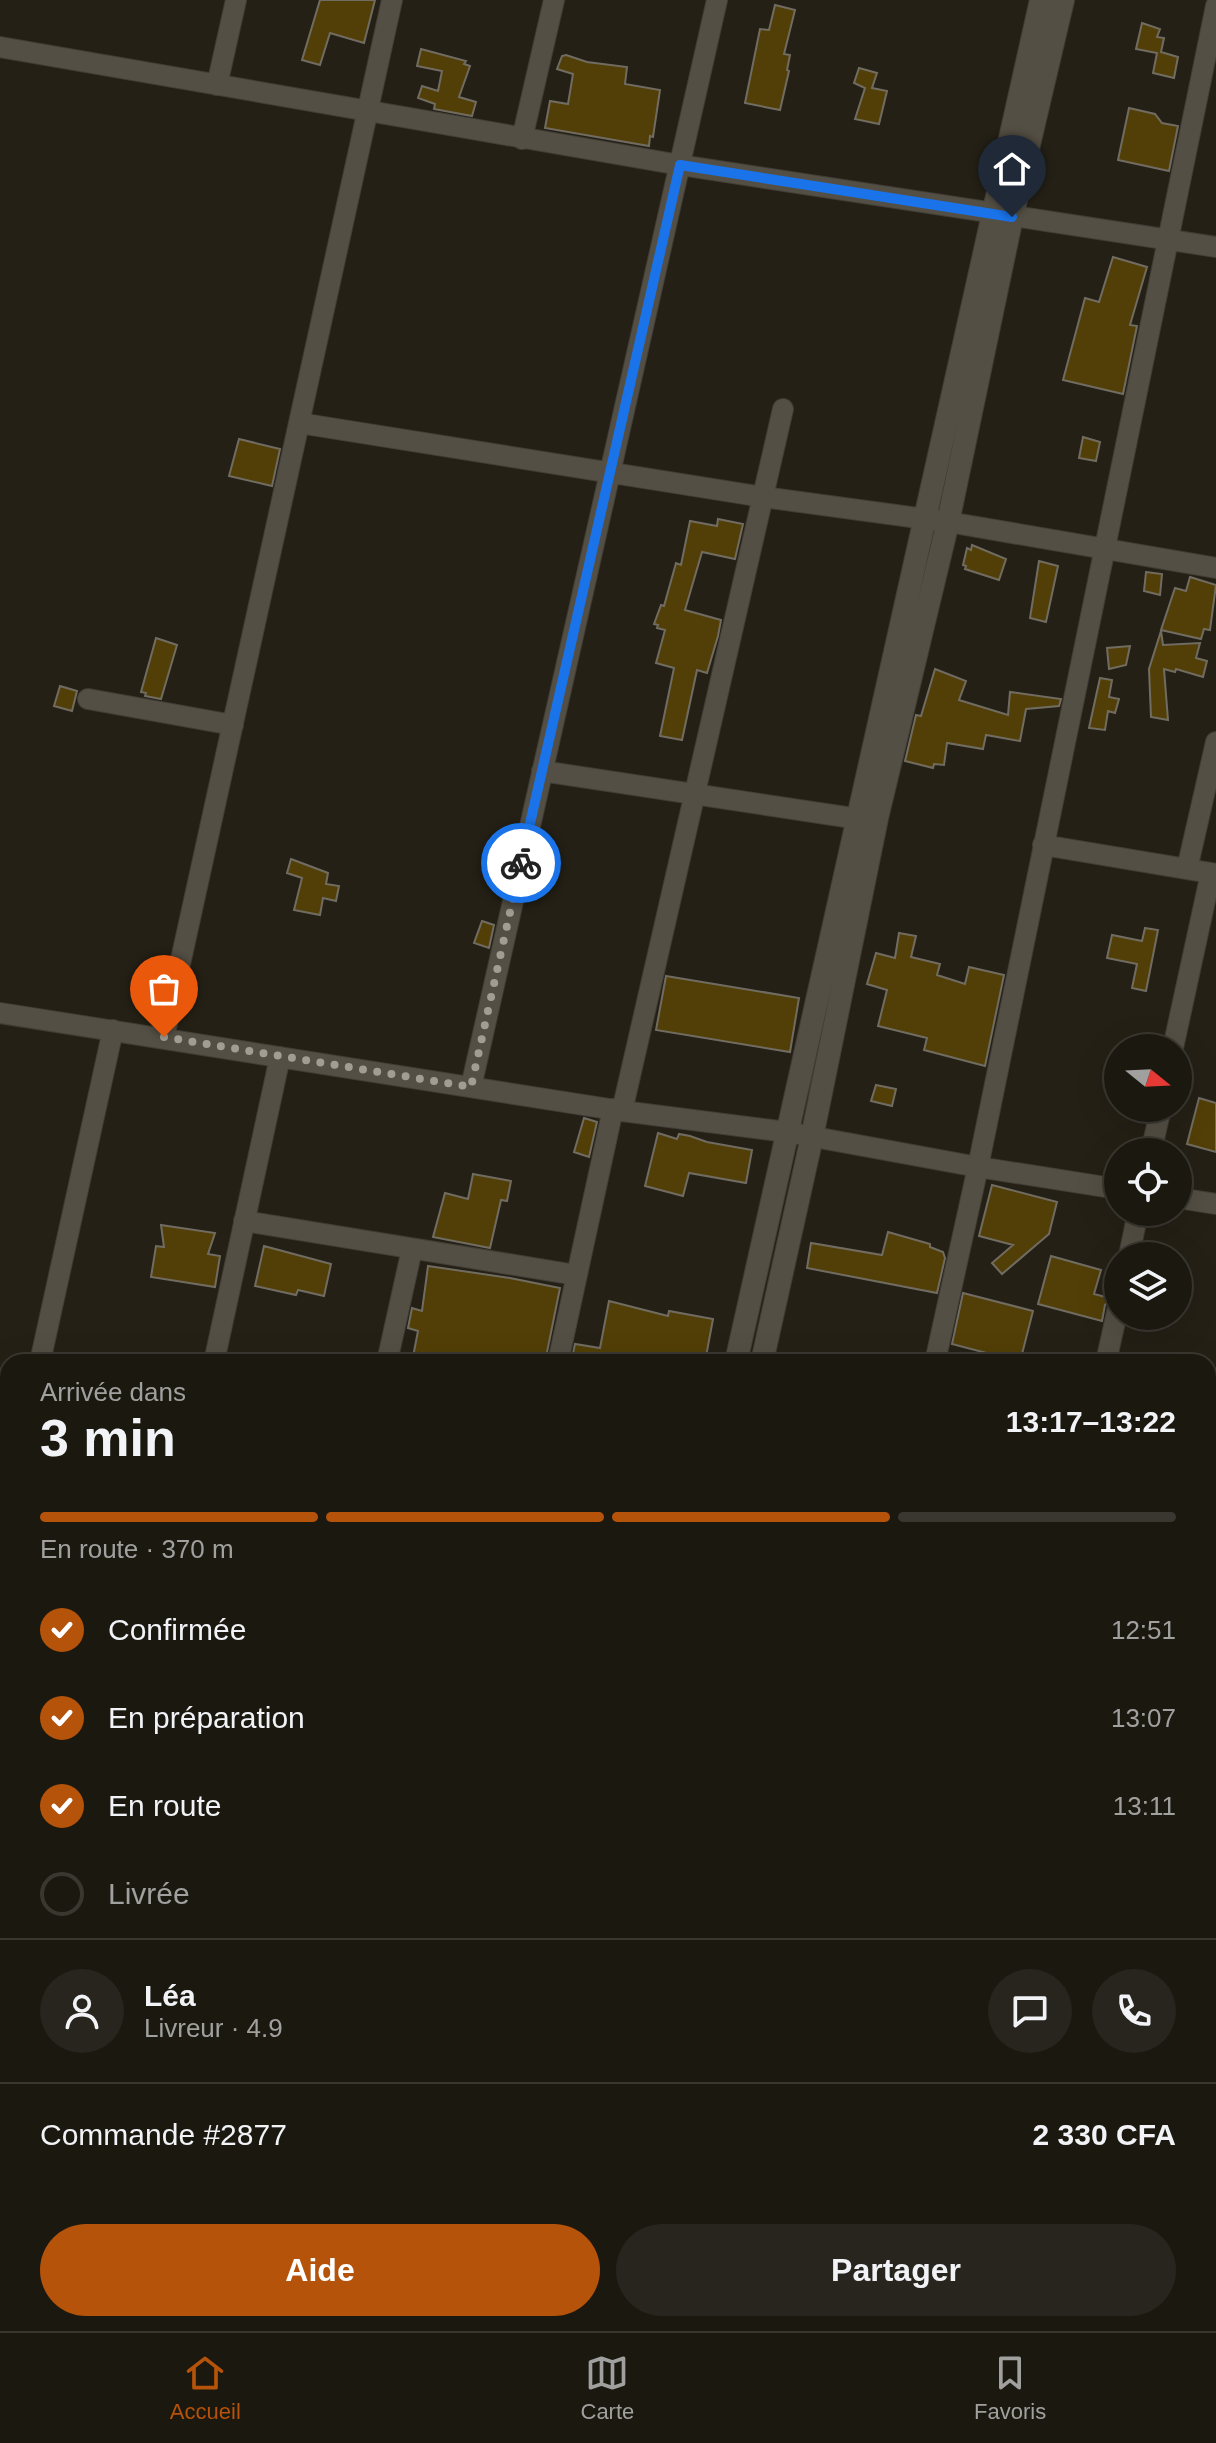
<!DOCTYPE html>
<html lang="fr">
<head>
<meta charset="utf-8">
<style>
  body { margin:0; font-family:Arial,sans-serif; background:#28251e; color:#f1f3f6; height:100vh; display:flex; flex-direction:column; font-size:30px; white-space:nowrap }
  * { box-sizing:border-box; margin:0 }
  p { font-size:26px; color:#a0a09f }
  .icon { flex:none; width:44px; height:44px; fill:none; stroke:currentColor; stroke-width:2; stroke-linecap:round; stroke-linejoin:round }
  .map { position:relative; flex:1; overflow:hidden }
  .details { position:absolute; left:0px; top:1354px; width:1216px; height:978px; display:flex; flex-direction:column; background:#1b1810; border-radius:24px 24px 0 0; box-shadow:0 8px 32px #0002,0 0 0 2px #393730 }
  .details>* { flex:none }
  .needle { width:52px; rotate:108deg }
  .tools { position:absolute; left:1104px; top:1034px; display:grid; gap:16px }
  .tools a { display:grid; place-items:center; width:88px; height:88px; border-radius:50%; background:#1b1810; box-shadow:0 8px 32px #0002,0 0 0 2px #393730; font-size:40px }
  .pin { position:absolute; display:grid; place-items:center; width:68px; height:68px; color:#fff; margin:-82px -34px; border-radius:50% 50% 50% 0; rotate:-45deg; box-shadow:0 0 8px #0007 }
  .pin .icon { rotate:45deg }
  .courier { position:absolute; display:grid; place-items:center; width:80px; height:80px; margin:-40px; border:6px solid #1a73e8; border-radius:50%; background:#fff; color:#222; box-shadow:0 2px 10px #0007 }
  .headline em { font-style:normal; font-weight:600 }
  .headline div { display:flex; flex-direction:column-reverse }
  .headline { display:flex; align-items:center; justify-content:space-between; height:136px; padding:0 40px }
  h1 { font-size:52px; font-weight:600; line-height:60px }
  .bar { display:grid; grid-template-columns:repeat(4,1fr); gap:12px 8px; align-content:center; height:96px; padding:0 40px }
  .bar i { height:10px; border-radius:6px; background:#393730 }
  .bar .selected { background:#b45309 }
  .bar p { grid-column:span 4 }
  .line { display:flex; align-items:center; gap:20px; padding:0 40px; border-top:2px solid #393730 }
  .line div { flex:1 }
  .round { display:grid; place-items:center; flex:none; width:84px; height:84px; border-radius:42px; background:#28251e }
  ol { padding:0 40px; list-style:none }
  li { display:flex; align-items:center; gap:24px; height:88px }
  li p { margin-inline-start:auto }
  li .icon { padding:8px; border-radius:50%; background:#b45309; color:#fff; stroke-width:4 }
  li:last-child { color:#a0a09f }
  li i { width:44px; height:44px; border:4px solid #393730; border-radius:50% }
  .cta { display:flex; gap:16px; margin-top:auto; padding:16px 40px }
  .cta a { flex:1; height:92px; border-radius:48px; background:#b45309; color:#fff; font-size:32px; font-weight:600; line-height:92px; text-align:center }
  .cta a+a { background:#28251e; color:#f1f3f6 }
  .tab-bar { display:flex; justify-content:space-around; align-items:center; height:112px; border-top:2px solid #393730; background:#1b1810; font-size:22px; color:#a0a09f }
  .tab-bar a { display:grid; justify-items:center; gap:4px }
  .tab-bar .selected { color:#b45309 }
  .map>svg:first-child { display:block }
</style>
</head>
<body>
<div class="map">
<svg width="1216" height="2331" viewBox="0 0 1216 2331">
  <rect width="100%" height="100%" fill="#242016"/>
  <path fill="#312a1b" d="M 0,1720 L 8,1723 L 8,2324 L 1208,2324 L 1208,2130 L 1216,2133 L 1216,2331 L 0,2331 Z"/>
  <path fill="#523f07" stroke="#716c61" stroke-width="2" d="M 320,0 L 375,0 L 364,43 L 330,33 L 320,65 L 302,60 Z
    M 775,5 L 795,10 L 784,54 L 790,55 L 787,70 L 789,71 L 780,110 L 745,103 L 760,29 L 769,30 Z
    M 1142,23 L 1160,29 L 1157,37 L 1164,38 L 1161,52 L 1178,57 L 1174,78 L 1153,73 L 1157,53 L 1136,49 Z
    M 421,49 L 466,61 L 464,64 L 470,66 L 459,97 L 476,102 L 472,116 L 434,109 L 435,104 L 418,98 L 422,86 L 438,91 L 442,71 L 417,66 Z
    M 566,55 L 587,62 L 627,67 L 625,84 L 660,90 L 653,137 L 650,136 L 649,146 L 545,128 L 550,101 L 568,104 L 573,74 L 557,69 L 562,56 Z
    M 859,68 L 877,73 L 872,88 L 887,91 L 879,124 L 855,119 L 865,88 L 854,83 Z
    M 1129,108 L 1155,114 L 1162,123 L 1178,126 L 1169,171 L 1118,160 Z
    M 1113,257 L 1147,267 L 1130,325 L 1137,326 L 1123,394 L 1063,380 L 1085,298 L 1099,302 Z
    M 1083,437 L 1100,442 L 1096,461 L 1079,458 Z
    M 239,439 L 280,449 L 272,486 L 229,476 Z
    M 718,519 L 743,524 L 735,559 L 702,552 L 685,610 L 721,620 L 718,636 L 707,673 L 697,670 L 682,740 L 660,736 L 674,668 L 656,663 L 665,630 L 657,628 L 658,625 L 654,624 L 661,605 L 664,606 L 676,563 L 681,565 L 690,521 L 717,526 Z
    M 972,545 L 1006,559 L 999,580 L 965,569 L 966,566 L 963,565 L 967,548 L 971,550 Z
    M 1039,561 L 1058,566 L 1046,622 L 1030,618 Z
    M 1146,572 L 1162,574 L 1160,595 L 1144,591 Z
    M 1190,577 L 1216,585 L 1210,630 L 1204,629 L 1201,639 L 1161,630 L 1175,588 L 1186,591 Z
    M 1161,631 L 1163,645 L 1200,643 L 1196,658 L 1207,661 L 1203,677 L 1176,669 L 1175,672 L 1164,669 L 1168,720 L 1151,717 L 1149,669 Z
    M 156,638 L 177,645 L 161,699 L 145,696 L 146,693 L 141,692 Z
    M 1130,646 L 1126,665 L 1109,669 L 1107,648 Z
    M 935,669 L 966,681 L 959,700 L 1008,715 L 1010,692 L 1061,699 L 1059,706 L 1026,709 L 1020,741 L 986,735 L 983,749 L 947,743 L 944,765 L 934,764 L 933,768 L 905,761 L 916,715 L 921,716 Z
    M 1100,678 L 1112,680 L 1109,697 L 1119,699 L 1115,713 L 1108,711 L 1105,730 L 1089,728 Z
    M 60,686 L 77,691 L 72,711 L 54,706 Z
    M 291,859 L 328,873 L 326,884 L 339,886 L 336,901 L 323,898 L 320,915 L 294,910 L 302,878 L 287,873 Z
    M 482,921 L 494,925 L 489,948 L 474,943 Z
    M 1145,928 L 1158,930 L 1146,991 L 1132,988 L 1137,964 L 1107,958 L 1112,935 L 1142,941 Z
    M 899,933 L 916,936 L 911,957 L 940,964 L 937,975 L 965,984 L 969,967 L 1004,975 L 985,1066 L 924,1050 L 927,1038 L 878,1026 L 887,990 L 867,984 L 876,953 L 895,958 Z
    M 666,976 L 799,998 L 790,1052 L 656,1030 Z
    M 876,1085 L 896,1089 L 892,1106 L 871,1101 Z
    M 1199,1098 L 1216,1103 L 1216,1152 L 1187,1144 Z
    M 584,1118 L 597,1122 L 589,1157 L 574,1152 Z
    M 658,1133 L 677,1139 L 679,1134 L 690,1136 L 707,1142 L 752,1150 L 746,1183 L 689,1173 L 683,1196 L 645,1186 Z
    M 473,1174 L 511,1181 L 507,1201 L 501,1200 L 490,1248 L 433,1237 L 445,1193 L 468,1199 Z
    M 992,1185 L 1057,1202 L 1049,1234 L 1002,1274 L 992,1263 L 1013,1245 L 979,1236 Z
    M 161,1225 L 215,1233 L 208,1254 L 220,1256 L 215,1287 L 151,1277 L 156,1246 L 164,1247 Z
    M 888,1232 L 930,1244 L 930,1247 L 943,1252 L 945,1258 L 937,1293 L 807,1268 L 811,1243 L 882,1255 Z
    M 264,1246 L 331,1264 L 324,1296 L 298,1290 L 296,1295 L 255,1286 Z
    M 1051,1256 L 1101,1270 L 1094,1294 L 1110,1298 L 1105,1305 L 1102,1321 L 1038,1304 Z
    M 428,1266 L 510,1278 L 560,1288 L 545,1362 L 412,1362 L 418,1331 L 408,1328 L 412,1308 L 422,1311 Z
    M 963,1293 L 1033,1311 L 1020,1362 L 996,1362 L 998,1356 L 952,1344 Z
    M 609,1301 L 668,1316 L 669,1311 L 713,1319 L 705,1362 L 590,1362 L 572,1358 L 575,1344 L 600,1348 Z"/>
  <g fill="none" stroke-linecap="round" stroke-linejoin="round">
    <g stroke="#403d37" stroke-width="22">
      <path id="minor" d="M 0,47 L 680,165 L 1216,247
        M 217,85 L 236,0
        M 522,139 L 554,0
        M 299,423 L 763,497 L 948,522 L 1216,568
        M 88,699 L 233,725
        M 542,771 L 859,819
        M 1043,845 L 1216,874
        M 1187,869 L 1216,742
        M 0,1013 L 622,1111 L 787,1132 L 978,1167 L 1118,1189
        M 164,1037 L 392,0
        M 1173,1048 L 1211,873
        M 471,1087 L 717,0
        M 622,1111 L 783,409
        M 1151,1152 L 1161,1108
        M 1178,1198 L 1216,1204
        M 244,1221 L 576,1275
        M 1129,1256 L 1138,1212
        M 40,1362 L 113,1030
        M 214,1362 L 280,1057
        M 387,1362 L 412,1249
        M 558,1362 L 613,1109
        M 935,1362 L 978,1167 L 1216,6
        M 1106,1362 L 1118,1308
        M 1208,1515 L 1216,1516
        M 0,1548 L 8,1511
        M 1208,1710 L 1216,1673
        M 0,2192 L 8,2195
        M 394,2324 L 415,2331
        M 816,2324 L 838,2331
        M 114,2331 L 116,2324"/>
    </g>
    <g stroke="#403d37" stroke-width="24">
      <path id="tertiary" d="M 736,1362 L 1041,0
        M 762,1362 L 812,1137 L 877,818 L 948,522 L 1012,217 L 1063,0"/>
    </g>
    <use href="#minor" stroke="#544f44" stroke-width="20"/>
    <use href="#tertiary" stroke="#544f44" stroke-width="22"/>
  </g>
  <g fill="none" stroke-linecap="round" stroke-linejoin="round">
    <path stroke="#a09d95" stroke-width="8" stroke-dasharray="0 14.4" d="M 164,1037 L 471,1087 L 521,863"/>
    <path stroke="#1a73e8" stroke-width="10" d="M 521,863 L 680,165 L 1012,217"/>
  </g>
</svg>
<div class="tools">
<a><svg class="needle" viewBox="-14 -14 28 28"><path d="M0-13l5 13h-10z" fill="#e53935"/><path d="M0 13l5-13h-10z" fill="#a0a09f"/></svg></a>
<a><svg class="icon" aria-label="locate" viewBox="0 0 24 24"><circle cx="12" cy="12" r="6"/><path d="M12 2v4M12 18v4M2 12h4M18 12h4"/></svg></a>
<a><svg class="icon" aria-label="layers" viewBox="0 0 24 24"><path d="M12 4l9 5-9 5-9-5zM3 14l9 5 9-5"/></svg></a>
</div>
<div class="pin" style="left:164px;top:1037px;background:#ea580c"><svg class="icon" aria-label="bag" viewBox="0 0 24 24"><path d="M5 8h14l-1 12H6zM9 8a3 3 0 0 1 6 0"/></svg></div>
<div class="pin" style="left:1012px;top:217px;background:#1f2937"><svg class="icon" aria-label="home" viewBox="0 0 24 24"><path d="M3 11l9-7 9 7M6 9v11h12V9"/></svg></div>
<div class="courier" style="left:521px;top:863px"><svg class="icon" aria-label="bike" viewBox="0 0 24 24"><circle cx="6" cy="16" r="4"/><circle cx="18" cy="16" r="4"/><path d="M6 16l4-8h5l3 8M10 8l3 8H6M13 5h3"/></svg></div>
<section class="details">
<div class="headline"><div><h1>3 min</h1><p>Arrivée dans</p></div><em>13:17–13:22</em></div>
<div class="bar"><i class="selected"></i><i class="selected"></i><i class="selected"></i><i></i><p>En route · 370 m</p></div>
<ol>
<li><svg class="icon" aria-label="check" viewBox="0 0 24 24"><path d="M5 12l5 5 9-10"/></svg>Confirmée<p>12:51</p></li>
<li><svg class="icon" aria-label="check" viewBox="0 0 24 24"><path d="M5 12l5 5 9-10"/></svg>En préparation<p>13:07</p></li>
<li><svg class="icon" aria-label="check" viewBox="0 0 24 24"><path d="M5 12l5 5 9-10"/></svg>En route<p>13:11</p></li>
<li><i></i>Livrée</li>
</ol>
<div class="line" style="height:144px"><a class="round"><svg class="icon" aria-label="person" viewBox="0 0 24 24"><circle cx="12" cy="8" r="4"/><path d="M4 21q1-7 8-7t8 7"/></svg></a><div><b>Léa</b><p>Livreur · 4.9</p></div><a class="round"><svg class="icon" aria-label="chat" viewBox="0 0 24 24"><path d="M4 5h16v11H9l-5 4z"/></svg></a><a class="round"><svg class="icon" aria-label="phone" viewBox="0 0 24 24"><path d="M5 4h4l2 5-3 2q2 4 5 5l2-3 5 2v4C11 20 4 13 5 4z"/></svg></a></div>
<div class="line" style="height:104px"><div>Commande #2877</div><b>2 330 CFA</b></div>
<div class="cta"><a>Aide</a><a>Partager</a></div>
</section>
</div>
<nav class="tab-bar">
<a class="selected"><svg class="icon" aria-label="home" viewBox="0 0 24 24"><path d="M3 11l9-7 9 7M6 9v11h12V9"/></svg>Accueil</a>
<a><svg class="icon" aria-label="map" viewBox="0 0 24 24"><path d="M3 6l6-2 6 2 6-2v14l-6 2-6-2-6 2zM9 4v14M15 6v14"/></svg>Carte</a>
<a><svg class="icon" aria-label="saved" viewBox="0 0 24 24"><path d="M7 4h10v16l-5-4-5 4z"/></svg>Favoris</a>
</nav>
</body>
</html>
